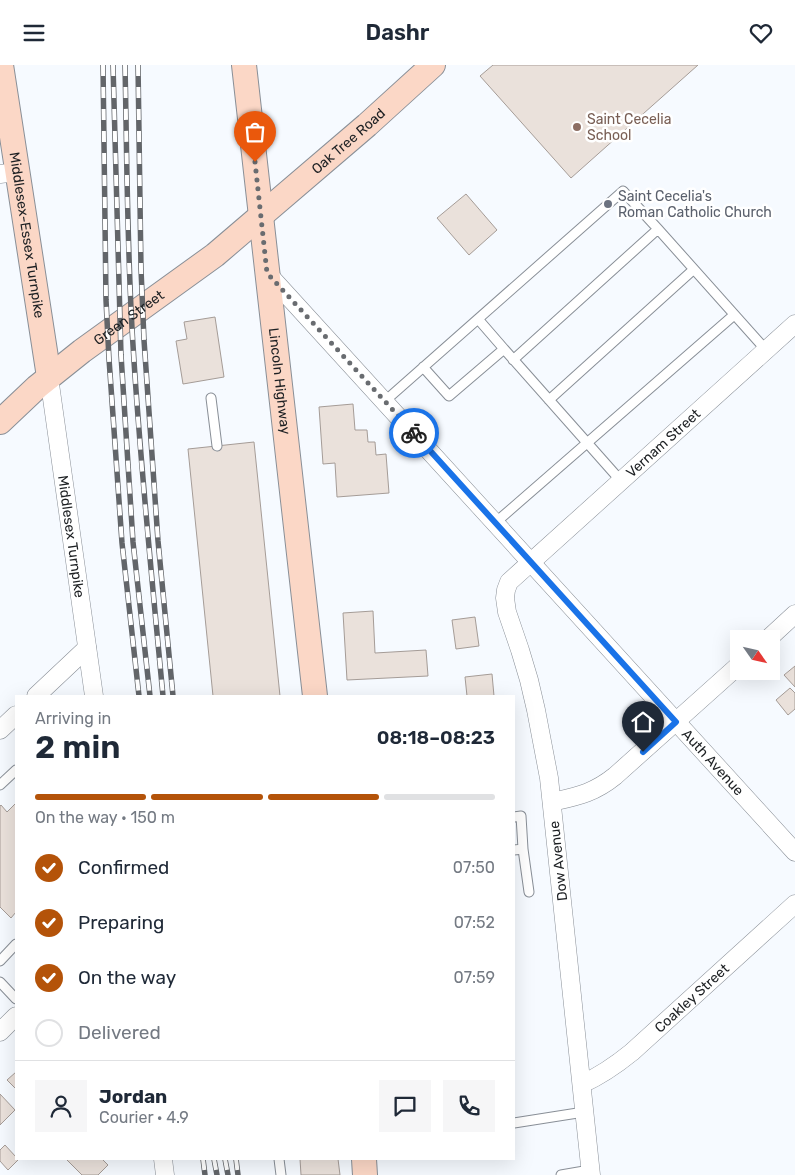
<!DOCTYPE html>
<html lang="en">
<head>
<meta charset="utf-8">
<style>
  body { margin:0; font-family:Rubik,sans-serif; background:#f6f6f7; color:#1f2937; height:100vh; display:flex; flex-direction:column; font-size:19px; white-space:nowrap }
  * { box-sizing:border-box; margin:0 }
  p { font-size:16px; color:#747a83 }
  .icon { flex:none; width:28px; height:28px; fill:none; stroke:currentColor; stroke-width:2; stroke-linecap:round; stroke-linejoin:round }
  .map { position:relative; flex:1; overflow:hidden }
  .details { position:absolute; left:15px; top:630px; width:500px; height:465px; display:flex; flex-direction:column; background:#fff; border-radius:0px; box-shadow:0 5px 20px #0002 }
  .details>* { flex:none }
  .needle { width:32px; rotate:124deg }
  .controls { position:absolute; left:730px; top:565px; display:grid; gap:10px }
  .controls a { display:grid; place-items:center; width:50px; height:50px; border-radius:0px; background:#fff; box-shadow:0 5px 20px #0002; font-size:25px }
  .pin { position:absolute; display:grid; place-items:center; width:42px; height:42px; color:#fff; margin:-51px -21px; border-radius:50% 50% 50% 0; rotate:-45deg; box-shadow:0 0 5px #0007 }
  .pin .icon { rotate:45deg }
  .courier { position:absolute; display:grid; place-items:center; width:50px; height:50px; margin:-25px; border:4px solid #1a73e8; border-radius:50%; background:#fff; color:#222; box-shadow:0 1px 6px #0007 }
  .summary em { font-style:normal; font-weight:600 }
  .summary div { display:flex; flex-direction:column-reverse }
  .summary { display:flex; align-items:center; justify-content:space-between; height:85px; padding:0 20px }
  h1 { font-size:32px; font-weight:600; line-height:38px }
  .bar { display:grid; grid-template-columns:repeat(4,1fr); gap:8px 5px; align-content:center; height:60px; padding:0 20px }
  .bar i { height:6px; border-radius:4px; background:#e0e1e3 }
  .bar .on { background:#b45309 }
  .bar p { grid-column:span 4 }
  .line { display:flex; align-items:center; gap:12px; padding:0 20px; border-top:1px solid #e0e1e3 }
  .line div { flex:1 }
  .round { display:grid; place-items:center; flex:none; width:52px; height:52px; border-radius:0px; background:#f6f6f7 }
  ol { padding:0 20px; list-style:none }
  li { display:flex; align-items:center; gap:15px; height:55px }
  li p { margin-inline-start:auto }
  li .icon { padding:5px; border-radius:50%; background:#b45309; color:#fff; stroke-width:4 }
  li:last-child { color:#747a83 }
  li i { width:28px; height:28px; border:2px solid #e0e1e3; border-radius:50% }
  header { display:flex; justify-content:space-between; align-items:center; height:65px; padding:0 20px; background:#fff; font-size:22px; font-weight:600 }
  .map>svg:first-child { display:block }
</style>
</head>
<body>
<header><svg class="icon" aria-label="menu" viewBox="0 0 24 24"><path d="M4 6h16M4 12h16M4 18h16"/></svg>Dashr<svg class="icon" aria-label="heart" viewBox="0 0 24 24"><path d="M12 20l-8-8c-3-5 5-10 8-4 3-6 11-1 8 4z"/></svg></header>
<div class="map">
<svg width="795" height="1110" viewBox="0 0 795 1110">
  <rect width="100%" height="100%" fill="#f6faff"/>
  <path fill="#eae1db" stroke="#a59c97" d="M 493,0 L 698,0 L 571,113 L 480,11 Z
    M 466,129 L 497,165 L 469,190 L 437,153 Z
    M 215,252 L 224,312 L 183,319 L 176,276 L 187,274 L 184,257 Z
    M 353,339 L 355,365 L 367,365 L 368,377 L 375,377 L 376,390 L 386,389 L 389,428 L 337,432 L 335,398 L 323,399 L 319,342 Z
    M 254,377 L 280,631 L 213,631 L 188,384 Z
    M 373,546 L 375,588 L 426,585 L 428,611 L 347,615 L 343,548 Z
    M 475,552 L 479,581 L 456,584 L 452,555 Z
    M 795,601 L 795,622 L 784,610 Z
    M 492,609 L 494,631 L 467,631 L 465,612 Z
    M 790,623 L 795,628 L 795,644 L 788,650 L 776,635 Z
    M 16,738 L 16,847 L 11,853 L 0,842 L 0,741 L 1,740 L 7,747 Z
    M 16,1007 L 16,1024 L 7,1015 Z
    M 0,1029 L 15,1045 L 0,1060 Z
    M 5,1080 L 16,1092 L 16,1094 L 19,1094 L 8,1105 L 0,1096 L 0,1085 Z
    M 66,1094 L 102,1094 L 108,1100 L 98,1110 L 82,1110 Z
    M 300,1094 L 338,1094 L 340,1110 L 301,1110 Z"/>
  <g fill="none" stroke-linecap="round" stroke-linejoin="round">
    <g stroke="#898f97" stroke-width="11">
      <path id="lane" d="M 478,254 L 504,284
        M 513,295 L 658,164
        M 423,302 L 449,331 L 504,284 L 621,416
        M 211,333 L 217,381
        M 549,335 L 693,205
        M 385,336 L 623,126 L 658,164 L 766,285
        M 495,458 L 734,250
        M 0,720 L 16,705
        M 514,752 L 521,751 L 523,784
        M 514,785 L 523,784 L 529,827
        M 0,896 L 16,879
        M 0,917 L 16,934
        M 514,1058 L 584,1047
        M 279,1094 L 281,1110
        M 561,1110 L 590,1105"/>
    </g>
    <g stroke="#898f97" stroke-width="19">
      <g id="street">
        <path d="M 0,109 L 16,107"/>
        <path id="s1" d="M 267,208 L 795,787"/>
        <path id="s2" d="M 49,312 L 94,631"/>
        <path d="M 768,574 L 795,549"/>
        <path d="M 36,631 L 87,583"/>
        <path d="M 0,665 L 16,650"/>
        <path d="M 552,737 C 578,731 594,728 615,711 L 739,600"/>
        <path d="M 0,967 L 16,951"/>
        <path id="s3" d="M 582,1019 C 600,1011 616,1000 632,987 L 795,839"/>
        <path d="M 163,1094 L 165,1110"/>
        <path id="s4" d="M 591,1110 L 549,713 L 536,645 L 529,615 L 520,585 L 507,547 L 505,533 L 506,525 L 509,517 L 795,259"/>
      </g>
    </g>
    <g stroke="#898f97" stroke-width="26">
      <g id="secondary">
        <path id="s5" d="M 1,0 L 49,312"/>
        <path id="s6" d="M 244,0 C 267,211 293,421 315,631"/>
        <path id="s7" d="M 0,357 L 37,322 L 82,286 L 215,190 L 367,60 L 433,0"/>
        <path d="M 364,1094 L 365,1110"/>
      </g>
    </g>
    <use href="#lane" stroke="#fff" stroke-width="9"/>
    <use href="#street" stroke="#fff" stroke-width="18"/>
    <use href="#secondary" stroke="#fbd7c6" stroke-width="24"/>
    <g stroke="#626569" stroke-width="5.5">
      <path id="rail" d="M 103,0 L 106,235 L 109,294 L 122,478 L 139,631
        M 113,0 L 121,290 L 133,477 L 150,631
        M 125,0 C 127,93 127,187 133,280 C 140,397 152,514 163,631
        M 138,0 L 141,204 L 144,275 L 158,476 L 173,631
        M 203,1094 L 205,1110
        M 214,1094 L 217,1110
        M 225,1094 L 228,1110
        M 236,1094 L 238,1110"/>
    </g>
    <use href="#rail" stroke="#fff" stroke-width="4" stroke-dasharray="11" stroke-linecap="butt"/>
  </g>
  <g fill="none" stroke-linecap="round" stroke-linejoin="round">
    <path stroke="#696c70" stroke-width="5" stroke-dasharray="0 9" d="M 255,97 L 267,208 L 414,368"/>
    <path stroke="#1a73e8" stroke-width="6" d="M 414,368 L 676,657 L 643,687"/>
  </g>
  <circle fill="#8d6e63" stroke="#fff" stroke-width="2" cx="577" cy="62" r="5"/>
  <circle fill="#6b7280" stroke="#fff" stroke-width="2" cx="608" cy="139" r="5"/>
  <g text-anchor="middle" stroke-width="5" stroke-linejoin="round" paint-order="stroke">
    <g font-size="14" fill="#785e54" stroke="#fff" text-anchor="start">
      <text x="587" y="59">Saint Cecelia<tspan x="587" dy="16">School</tspan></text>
    </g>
    <g font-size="14" fill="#1d2023" stroke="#fff">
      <text dy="5" stroke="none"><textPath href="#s7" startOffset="448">Oak Tree Road</textPath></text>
      <text dy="5" stroke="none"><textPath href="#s5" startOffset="172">Middlesex-Essex Turnpike</textPath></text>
      <text dy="5" stroke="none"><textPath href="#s7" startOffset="166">Green Street</textPath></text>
      <text dy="5" stroke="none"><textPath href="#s6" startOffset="318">Lincoln Highway</textPath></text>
      <text dy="5" stroke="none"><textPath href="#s4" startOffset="809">Vernam Street</textPath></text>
      <text dy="5" stroke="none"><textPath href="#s2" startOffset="161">Middlesex Turnpike</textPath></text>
      <text dy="5" stroke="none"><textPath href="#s1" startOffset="662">Auth Avenue</textPath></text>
      <text transform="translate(558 796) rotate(-96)" y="5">Dow Avenue</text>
      <text dy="5" stroke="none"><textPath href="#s3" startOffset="140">Coakley Street</textPath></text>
    </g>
    <g font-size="14" fill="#5b616d" stroke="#fff" text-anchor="start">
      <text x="618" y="136">Saint Cecelia's<tspan x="618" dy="16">Roman Catholic Church</tspan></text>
    </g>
  </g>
</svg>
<div class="controls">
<a><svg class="needle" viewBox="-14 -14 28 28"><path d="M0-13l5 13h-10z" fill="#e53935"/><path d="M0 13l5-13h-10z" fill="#747a83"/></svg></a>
</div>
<div class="pin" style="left:255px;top:97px;background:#ea580c"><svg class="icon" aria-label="bag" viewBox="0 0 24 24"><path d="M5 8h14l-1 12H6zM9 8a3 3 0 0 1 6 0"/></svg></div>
<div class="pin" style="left:643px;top:687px;background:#1f2937"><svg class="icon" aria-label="home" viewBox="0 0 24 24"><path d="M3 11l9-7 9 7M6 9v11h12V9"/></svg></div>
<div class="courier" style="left:414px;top:368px"><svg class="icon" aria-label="bike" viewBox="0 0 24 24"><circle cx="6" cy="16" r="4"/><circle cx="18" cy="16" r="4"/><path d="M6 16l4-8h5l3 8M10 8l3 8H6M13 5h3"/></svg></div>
<section class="details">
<div class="summary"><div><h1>2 min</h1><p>Arriving in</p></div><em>08:18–08:23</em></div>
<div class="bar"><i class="on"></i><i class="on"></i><i class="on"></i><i></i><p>On the way · 150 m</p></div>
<ol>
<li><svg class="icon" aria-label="check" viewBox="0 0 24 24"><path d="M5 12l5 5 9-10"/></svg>Confirmed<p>07:50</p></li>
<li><svg class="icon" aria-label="check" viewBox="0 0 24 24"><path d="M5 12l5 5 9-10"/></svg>Preparing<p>07:52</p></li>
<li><svg class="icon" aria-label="check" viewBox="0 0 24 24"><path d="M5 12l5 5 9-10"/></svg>On the way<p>07:59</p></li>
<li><i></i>Delivered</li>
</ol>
<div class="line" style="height:90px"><a class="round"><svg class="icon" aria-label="person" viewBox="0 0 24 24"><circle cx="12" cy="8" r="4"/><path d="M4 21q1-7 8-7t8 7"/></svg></a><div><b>Jordan</b><p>Courier · 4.9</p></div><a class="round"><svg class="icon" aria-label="chat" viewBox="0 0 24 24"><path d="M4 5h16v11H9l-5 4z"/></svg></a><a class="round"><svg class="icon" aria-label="phone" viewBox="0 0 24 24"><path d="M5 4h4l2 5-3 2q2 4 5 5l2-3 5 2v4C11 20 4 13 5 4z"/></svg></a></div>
</section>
</div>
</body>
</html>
